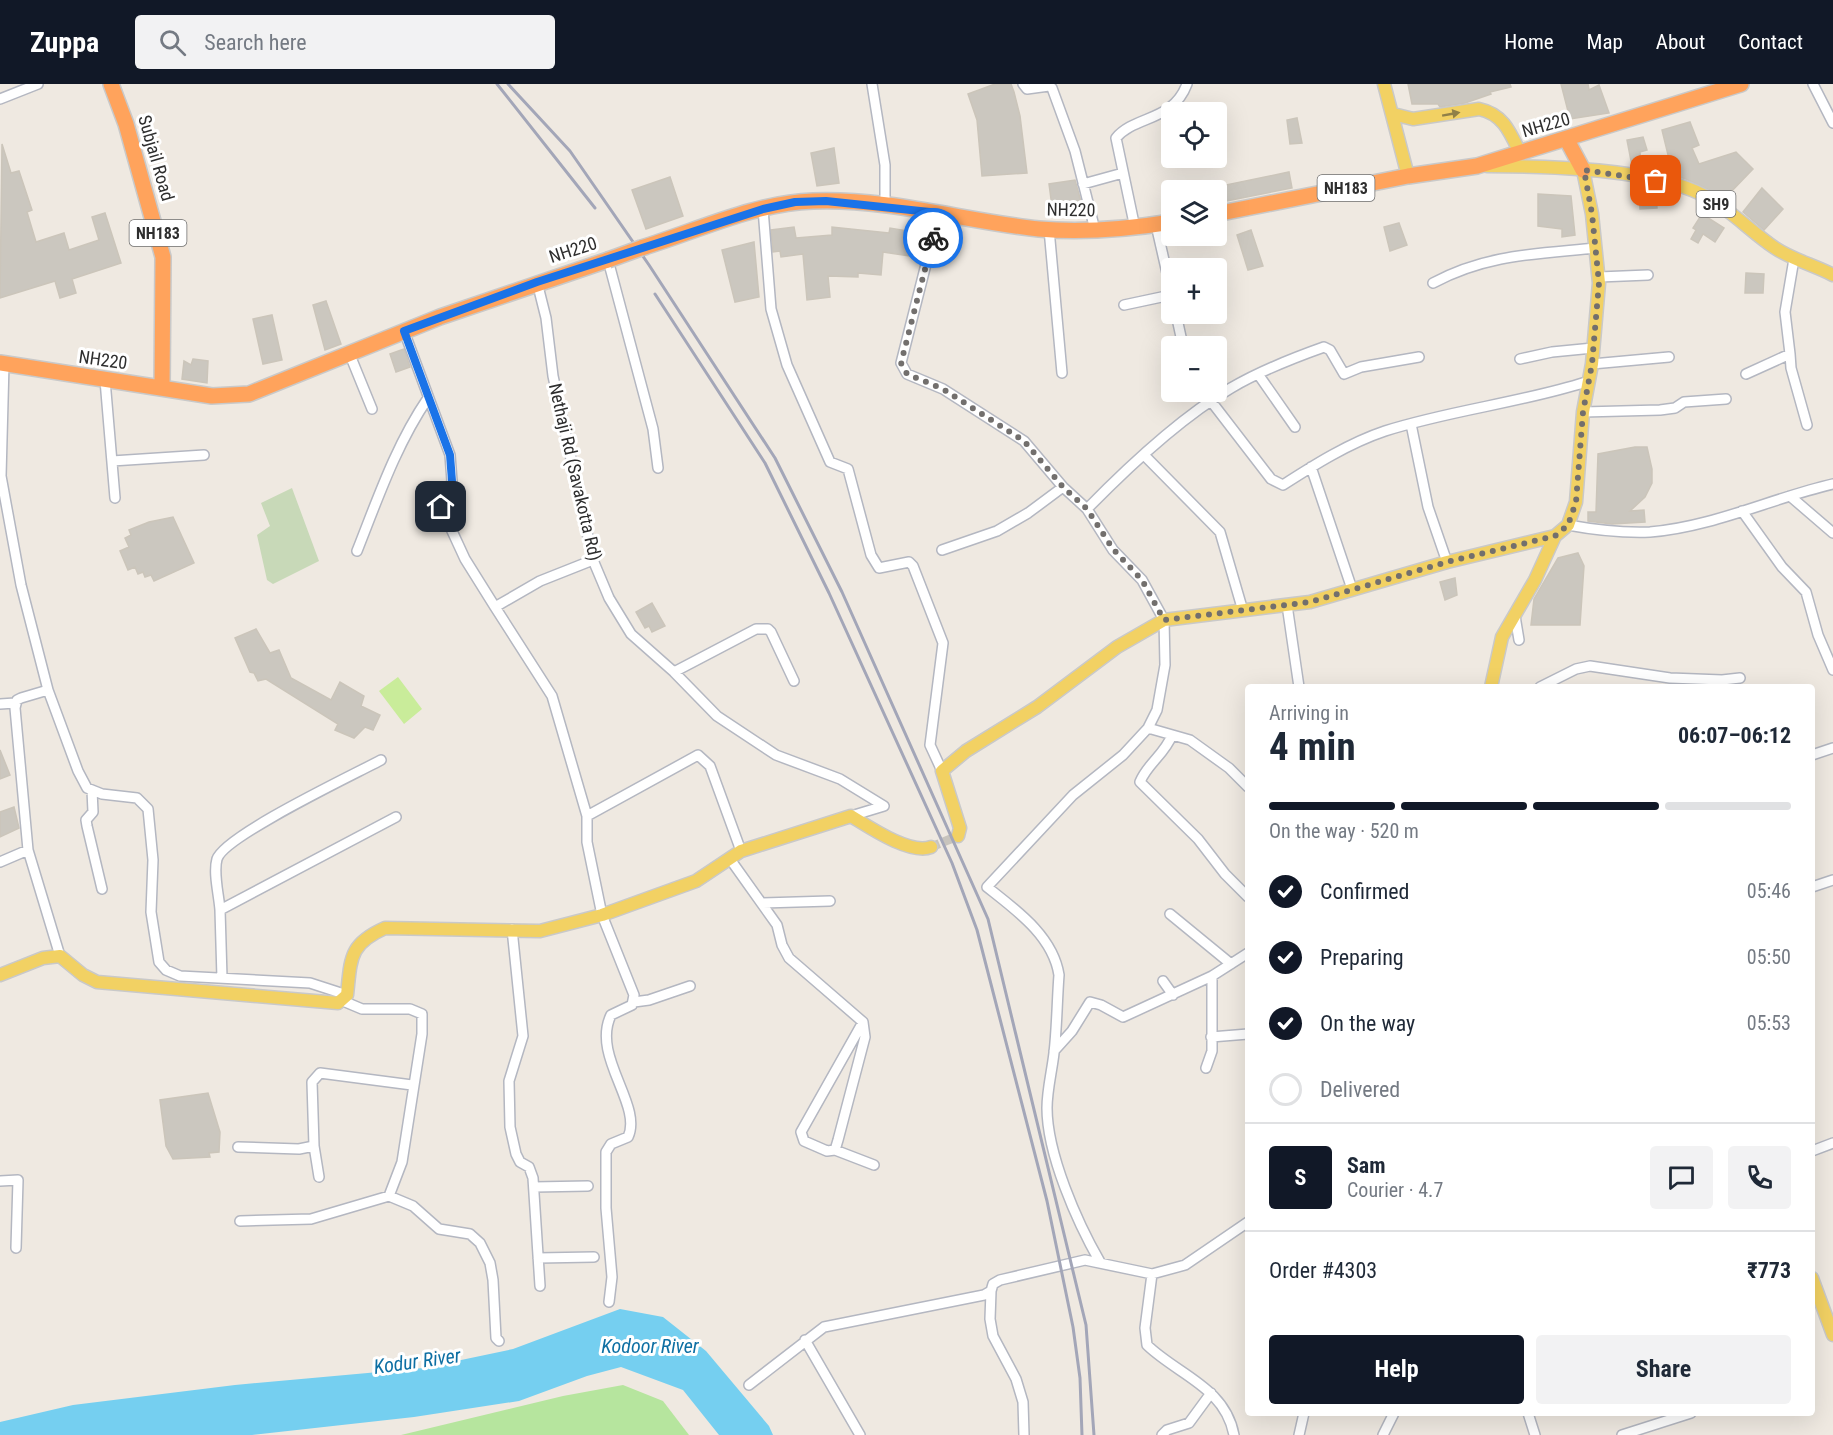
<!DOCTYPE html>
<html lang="en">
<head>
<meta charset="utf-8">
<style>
  body { margin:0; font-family:"Roboto Condensed",sans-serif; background:#f2f2f3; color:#1f2937; height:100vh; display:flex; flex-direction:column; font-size:22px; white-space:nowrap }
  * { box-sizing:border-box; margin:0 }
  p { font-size:20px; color:#747a83 }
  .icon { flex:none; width:33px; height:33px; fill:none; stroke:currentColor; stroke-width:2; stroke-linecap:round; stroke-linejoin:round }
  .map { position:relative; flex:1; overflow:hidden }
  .details { position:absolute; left:1245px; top:600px; width:570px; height:732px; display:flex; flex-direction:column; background:#fff; border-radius:6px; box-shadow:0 6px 24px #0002 }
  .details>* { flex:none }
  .fabs { position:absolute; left:1161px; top:18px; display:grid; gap:12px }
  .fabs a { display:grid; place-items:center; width:66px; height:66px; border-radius:6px; background:#fff; box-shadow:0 6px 24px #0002; font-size:30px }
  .pin { position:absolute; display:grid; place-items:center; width:51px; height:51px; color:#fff; margin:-26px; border-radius:12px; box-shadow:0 3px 9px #0006 }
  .courier { position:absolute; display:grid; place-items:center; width:60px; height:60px; margin:-30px; border:4px solid #1a73e8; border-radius:50%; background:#fff; color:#222; box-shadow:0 2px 8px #0007 }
  .summary em { font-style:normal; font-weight:700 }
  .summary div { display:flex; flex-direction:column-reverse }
  .summary { display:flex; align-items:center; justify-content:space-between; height:102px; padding:0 24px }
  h1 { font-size:39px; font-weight:700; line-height:45px }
  .bar { display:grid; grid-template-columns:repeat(4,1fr); gap:9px 6px; align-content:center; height:72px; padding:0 24px }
  .bar i { height:8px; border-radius:4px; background:#e0e1e3 }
  .bar .on { background:#111827 }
  .bar p { grid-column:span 4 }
  .line { display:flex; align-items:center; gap:15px; padding:0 24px; border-top:2px solid #e0e1e3 }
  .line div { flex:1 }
  .round { display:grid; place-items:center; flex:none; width:63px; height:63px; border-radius:6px; background:#f2f2f3 }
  ol { padding:0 24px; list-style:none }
  li { display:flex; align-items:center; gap:18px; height:66px }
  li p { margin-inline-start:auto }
  li .icon { padding:6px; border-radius:50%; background:#111827; color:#fff; stroke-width:4 }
  li:last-child { color:#747a83 }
  li i { width:33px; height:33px; border:3px solid #e0e1e3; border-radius:50% }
  .button { display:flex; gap:12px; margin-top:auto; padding:12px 24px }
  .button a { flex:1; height:69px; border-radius:6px; background:#111827; color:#fff; font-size:24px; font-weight:700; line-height:69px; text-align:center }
  .button a+a { background:#f2f2f3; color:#1f2937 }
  header { display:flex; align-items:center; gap:36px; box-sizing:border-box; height:84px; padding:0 30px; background:#111827; color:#fff }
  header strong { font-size:28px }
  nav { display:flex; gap:33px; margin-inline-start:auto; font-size:21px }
  .search { width:420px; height:54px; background:#f2f2f3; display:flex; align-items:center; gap:15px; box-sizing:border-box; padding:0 21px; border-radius:6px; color:#747a83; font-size:22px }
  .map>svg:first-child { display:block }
</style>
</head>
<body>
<header>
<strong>Zuppa</strong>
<div class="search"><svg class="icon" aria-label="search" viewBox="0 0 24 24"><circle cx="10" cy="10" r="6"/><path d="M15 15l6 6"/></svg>Search here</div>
<nav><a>Home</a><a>Map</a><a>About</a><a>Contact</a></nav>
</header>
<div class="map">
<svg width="1833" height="1351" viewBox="0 0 1833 1351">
  <rect width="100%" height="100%" fill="#efe9e1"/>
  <path fill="#b6e59e" d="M 623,1301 L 663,1317 L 689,1351 L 401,1351 L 563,1312 Z"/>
  <path fill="#c8d9b8" d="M 292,404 L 319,477 L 273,500 L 267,496 L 257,451 L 270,442 L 261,419 Z"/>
  <path fill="#c9ec9a" d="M 398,593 L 422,625 L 404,640 L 379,607 Z"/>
  <path fill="#75cff0" d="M 620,1225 L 663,1233 L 706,1267 L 769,1342 L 773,1351 L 719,1351 L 683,1306 L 621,1283 L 587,1292 L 519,1317 L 414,1333 L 252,1351 L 0,1351 L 0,1338 L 73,1321 L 235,1301 L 423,1284 L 513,1265 Z"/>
  <path fill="#cbc7bf" stroke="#cbc5ba" stroke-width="1.5" d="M 995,0 L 1011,0 L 1014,8 L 1020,32 L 1027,89 L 982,92 L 977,36 L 968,10 Z
    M 1408,0 L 1510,0 L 1511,3 L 1490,8 L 1491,10 L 1465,19 L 1440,23 L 1438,20 L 1412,20 Z
    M 1561,0 L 1588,0 L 1589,6 L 1599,1 L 1609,29 L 1570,35 Z
    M 1297,34 L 1302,59 L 1290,60 L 1287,36 Z
    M 1690,38 L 1699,61 L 1692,64 L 1699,80 L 1736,68 L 1753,85 L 1725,114 L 1686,95 L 1669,90 L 1670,79 L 1662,46 Z
    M 1643,53 L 1647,66 L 1640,68 L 1641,84 L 1632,82 L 1627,56 Z
    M 2,60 L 11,89 L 19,87 L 32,126 L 27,128 L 36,158 L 64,149 L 69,166 L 99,156 L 92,133 L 105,129 L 121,179 L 72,195 L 76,209 L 60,214 L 55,197 L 0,214 Z
    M 834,64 L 839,99 L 817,102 L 811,69 Z
    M 1289,88 L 1292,104 L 1216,119 L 1216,103 Z
    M 670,93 L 683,132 L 646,145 L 632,106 Z
    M 1075,96 L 1083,125 L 1053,130 L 1049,100 Z
    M 1762,104 L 1783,125 L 1764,146 L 1743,128 Z
    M 1656,105 L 1657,124 L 1640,125 L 1639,106 Z
    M 1538,110 L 1571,112 L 1575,151 L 1562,153 L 1562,145 L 1538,142 Z
    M 1702,130 L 1724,144 L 1715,158 L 1703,150 L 1698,159 L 1691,155 L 1696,146 L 1693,144 Z
    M 1399,139 L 1407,161 L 1390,167 L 1384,143 Z
    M 794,143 L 796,154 L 832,151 L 832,143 L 889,149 L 890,144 L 920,149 L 916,173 L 883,168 L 881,191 L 858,189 L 858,193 L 828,192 L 830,213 L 807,216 L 803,170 L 781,173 L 780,167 L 773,168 L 771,146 Z
    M 1251,146 L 1263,182 L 1248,186 L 1237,151 Z
    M 754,158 L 759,213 L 735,218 L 722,166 Z
    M 1746,189 L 1764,190 L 1763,209 L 1745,209 Z
    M 326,217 L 341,260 L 325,266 L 313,221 Z
    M 272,231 L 282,276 L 263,280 L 253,235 Z
    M 404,265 L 410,283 L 396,288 L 390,270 Z
    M 193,275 L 208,277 L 207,299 L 182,295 L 184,277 L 191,281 Z
    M 1635,363 L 1647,363 L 1652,385 L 1652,399 L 1645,413 L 1630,427 L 1644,426 L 1645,438 L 1612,440 L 1588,437 L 1588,428 L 1596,428 L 1598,370 Z
    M 173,433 L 194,479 L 154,497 L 151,491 L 145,493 L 143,488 L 138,490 L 135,483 L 128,486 L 120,467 L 129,463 L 125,454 L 131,451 L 129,446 L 149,438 Z
    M 1578,469 L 1584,482 L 1580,541 L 1531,541 L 1534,515 L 1558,474 Z
    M 1455,494 L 1457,511 L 1445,516 L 1440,498 Z
    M 652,519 L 665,542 L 652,548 L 649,542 L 645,544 L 636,528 Z
    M 256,545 L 270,569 L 279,566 L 291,594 L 331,616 L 340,598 L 364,612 L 361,622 L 380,631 L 373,646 L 365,643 L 354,654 L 335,646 L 338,640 L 266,595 L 258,597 L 254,589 L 250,588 L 235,554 Z
    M 0,666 L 10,691 L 0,695 Z
    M 14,723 L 19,744 L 0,753 L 0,728 Z
    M 208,1009 L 220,1048 L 219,1068 L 209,1069 L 210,1073 L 173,1075 L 166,1062 L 160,1016 Z"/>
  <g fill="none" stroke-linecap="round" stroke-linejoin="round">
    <path stroke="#c8c4bd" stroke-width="9" stroke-dasharray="9 4.5" stroke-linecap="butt" d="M 931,763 L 958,752"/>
    <g stroke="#b4b7c1" stroke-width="12">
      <path id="minor" d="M 872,0 L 885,81 L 885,122
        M 1023,0 L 1027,5 L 1049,2 L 1052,4 L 1075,67 L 1095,146
        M 1813,0 L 1833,39
        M 0,15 L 38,0
        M 1083,100 L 1123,89
        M 763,125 L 771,225 L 787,281 L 830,378 L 848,385 L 871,471 L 879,484 L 909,478 L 913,482 L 943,559 L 930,661 L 942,687
        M 939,129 L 901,279 L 907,290 L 943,305 L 1024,357 L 1063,403 L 1087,425 L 1113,466 L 1142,496 L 1164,536 L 1165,581 L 1157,626 L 1148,644 L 1123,671 L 1073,711 L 987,803 C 1016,826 1053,852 1059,891 C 1057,917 1057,943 1054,969 C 1052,987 1047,1006 1047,1024 C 1047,1070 1077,1138 1100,1178
        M 1156,141 L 1172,211
        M 1135,144 L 1116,54 C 1135,31 1173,38 1187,0
        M 1049,145 L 1062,289
        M 608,176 L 653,345 L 658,384
        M 1599,193 L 1648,191
        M 537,198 L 546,234 L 553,292 L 593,476 L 609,514 L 631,550 L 674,588 L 717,632 L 776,671 L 840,695 L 884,722 L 851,732
        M 1433,199 C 1487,170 1537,170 1596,164
        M 1124,221 L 1171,211
        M 1176,230 L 1183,262
        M 404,247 L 450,371 L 452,397 L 441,423 L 465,475 L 495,523
        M 1790,270 L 1785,228 L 1794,175
        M 350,271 L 372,325
        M 1520,275 L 1552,268 L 1593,264
        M 4,280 L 1,392 L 21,501 L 48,606 L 78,687 L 87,704 L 102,710 L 137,714 L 148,725 L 153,776 L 151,828 L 159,878 L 166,886 L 180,892 L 310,899 L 347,911
        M 1592,280 L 1669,273
        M 1258,290 L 1295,343
        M 1746,290 L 1790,270 L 1791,284 L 1807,341
        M 105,296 L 115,414
        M 1204,308 L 1271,395 L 1283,401 C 1314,381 1349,359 1385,347 C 1451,326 1520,319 1586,298
        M 1583,328 L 1660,326 L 1675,324 L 1684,318 L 1726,315
        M 1411,340 L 1428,423 L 1447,478
        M 1144,371 L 1220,448 L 1243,527
        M 112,377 L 204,371
        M 1311,383 L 1352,505
        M 1790,412 L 1833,449
        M 1087,425 C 1129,382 1180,334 1231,304 C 1260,287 1293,274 1324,263 L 1330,266 L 1344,290 L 1361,283 L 1419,273
        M 1742,427 L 1782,483 L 1806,508 L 1818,551 L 1833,586
        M 1568,441 C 1595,446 1622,449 1650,448 C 1713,443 1772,414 1833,400
        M 942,466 L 997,447 L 1028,429 L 1063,403
        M 357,467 C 378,414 396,361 428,314
        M 593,476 L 540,497 L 495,523 L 552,612 L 587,732 L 587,758 L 602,831 L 634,911 L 632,921 L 611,931 C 591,972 643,1021 628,1053 L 611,1060 L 606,1068 L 606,1124 L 612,1193 L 609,1218
        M 1287,521 L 1299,603
        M 1515,532 L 1519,556
        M 674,588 L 756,545 L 768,545 L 771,548 L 794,597
        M 1540,603 L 1576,585 L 1590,582 L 1670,594 L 1722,596 L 1740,594
        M 48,606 L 21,614 L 17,616 L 15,624 L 28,766 L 60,872
        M 0,620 L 15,619
        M 1148,644 L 1190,656 L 1229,684 L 1248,703
        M 1172,651 C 1165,670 1147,680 1140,698 L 1198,755 L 1225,790 L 1248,813
        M 1812,671 L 1833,664
        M 92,706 L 93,728 L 86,736 L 87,742 L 102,805
        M 587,732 L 698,671 L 710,682 L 741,767
        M 730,775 L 777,841 L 782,861 L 789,874 L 863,938 L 865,953 L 838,1056 L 835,1066 L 827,1067 L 804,1057 L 801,1048 L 863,938
        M 0,778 L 28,766
        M 1812,803 L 1833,796
        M 763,819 L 830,817
        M 220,826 C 219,811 213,789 217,775 C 224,752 353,691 381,676
        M 1170,830 L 1231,880
        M 512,845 L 523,952 L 509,997 L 510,1043 L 516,1070 L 520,1078 L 529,1083 L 533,1094 L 540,1202
        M 222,894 L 220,826 L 396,733
        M 1163,897 L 1173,911
        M 343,917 L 362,925 L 410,925 L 422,930 L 422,950 L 402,1078 L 389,1112 L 413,1122 L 439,1145 L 470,1150 L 480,1159 L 490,1179 L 493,1196 L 496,1254 L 499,1257
        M 634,918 L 649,916 L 690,902
        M 1211,953 L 1248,950
        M 1054,967 L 1072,947 L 1090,918 L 1101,921 L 1123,933 L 1212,892 L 1248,869
        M 1206,984 L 1212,967 L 1212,892
        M 314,1062 L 319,1093
        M 238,1063 L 299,1065 L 314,1062 L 312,998 L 320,989 L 412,1001
        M 835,1066 L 874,1081
        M 1812,1067 L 1833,1059
        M 0,1097 L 18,1096 L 16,1164
        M 534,1103 L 588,1102
        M 240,1137 L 311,1135 L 389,1112
        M 538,1174 L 594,1173
        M 1152,1190 L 1145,1244 L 1147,1261 C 1178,1291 1225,1303 1234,1351
        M 991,1207 L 990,1235 L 993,1252 L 1016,1295 L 1023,1318 L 1024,1351
        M 805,1256 L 860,1351
        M 749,1301 L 824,1243 L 984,1211 L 991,1207 L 993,1200 L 1000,1196 L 1085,1176 L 1152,1190 L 1185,1181 L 1248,1138
        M 1528,1329 L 1535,1351
        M 1162,1351 L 1167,1346 L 1189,1339 L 1211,1309
        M 1299,1351 L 1304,1329
        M 1383,1351 L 1394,1329
        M 1622,1351 L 1691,1329"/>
    </g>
    <g stroke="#c9c9c9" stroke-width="15">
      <path id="major" d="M 1384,0 L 1408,92
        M 1393,30 L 1413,35 L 1479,25 C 1503,30 1510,48 1520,69
        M 1487,82 C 1546,82 1653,84 1705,112 C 1730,125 1751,148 1775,164 C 1793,176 1814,181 1833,191
        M 1491,603 L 1502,553 L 1535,496 L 1555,452 L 1568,441 L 1576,418 L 1583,328 L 1592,280 L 1599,199 L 1592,130 L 1583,86
        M 958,752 L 960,744 L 942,687 L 966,667 L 1037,623 L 1117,563 L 1164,536 L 1310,518 L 1447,478 L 1555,452
        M 0,891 L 43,874 L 60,872 L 83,891 L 97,898 L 338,919 L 347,911 C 351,874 349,860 385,844 L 540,847 L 602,831 L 696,797 L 741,767 L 851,732 C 869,743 910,771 931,763
        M 1812,1194 L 1833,1251"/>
    </g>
    <g stroke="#c9c9c9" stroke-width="18">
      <path id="highway" d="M 111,0 L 126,40 L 163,173 L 162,304
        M 1567,56 L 1583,86
        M 1216,130 L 1408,92 L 1477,82 L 1741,0
        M 641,164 C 697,147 754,119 813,117 C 889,114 964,137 1039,145 C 1084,149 1128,145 1172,138
        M 0,279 L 212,312 L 249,310 L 440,233 L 608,176"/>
    </g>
    <use href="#minor" stroke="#fff" stroke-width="9"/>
    <use href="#major" stroke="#f2d163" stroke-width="12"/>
    <use href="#highway" stroke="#ffa35c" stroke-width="15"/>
    <path stroke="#a3a6b8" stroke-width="3" d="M 497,0 L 595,124
      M 508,0 L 570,67 L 649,181 L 775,374 L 842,508 L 988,835 L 1086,1241 L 1094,1351
      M 655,210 L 765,379 L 829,509 L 952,779 L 977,846 L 1047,1117 L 1073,1243 L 1080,1294 L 1082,1351"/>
    <g stroke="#c9c9c9" stroke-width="18" stroke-linecap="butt">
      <path id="highway-bridge" d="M 608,176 L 641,164"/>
    </g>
    <use href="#highway-bridge" stroke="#ffa35c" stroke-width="15"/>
  </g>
  <defs><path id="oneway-solid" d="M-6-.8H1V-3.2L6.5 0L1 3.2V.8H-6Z" transform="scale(1.5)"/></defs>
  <use fill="#908048" href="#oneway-solid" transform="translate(1451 30) rotate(-10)"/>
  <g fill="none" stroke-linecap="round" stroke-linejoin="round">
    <path stroke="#726f6d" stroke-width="6" stroke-dasharray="0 10.8" d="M 933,154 L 901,279 L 907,290 L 943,305 L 1024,357 L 1063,403 L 1087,425 L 1113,465 L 1142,496 L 1164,536 L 1310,518 L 1447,478 L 1555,452 L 1568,441 L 1576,418 L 1583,328 L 1592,280 L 1599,199 L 1592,130 L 1584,86 L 1656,97"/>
    <path stroke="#1a73e8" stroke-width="8" d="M 441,423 L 452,397 L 450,371 L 404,247 L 537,198 L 763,125 L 795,118 L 826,117 L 939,129 L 933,154"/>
  </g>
  <g text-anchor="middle" stroke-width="6" stroke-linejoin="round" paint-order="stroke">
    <g fill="#fff" stroke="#6d6d6d" stroke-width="1.5">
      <rect x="1317.5" y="91" width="57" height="26" rx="4.5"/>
      <rect x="1696.5" y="107" width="39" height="26" rx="4.5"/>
      <rect x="129.5" y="136" width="57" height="26" rx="4.5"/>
    </g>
    <g font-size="16" font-weight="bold" fill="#2e2e2e">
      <text x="1346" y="110">NH183</text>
      <text x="1716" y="126">SH9</text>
      <text x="158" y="155">NH183</text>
    </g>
    <g font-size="18" fill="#2e2e2e" stroke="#fff">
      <text transform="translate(1546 41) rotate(-16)" y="6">NH220</text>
      <text transform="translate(156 74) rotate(74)" y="6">Subjail Road</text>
      <text transform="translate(1071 126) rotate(1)" y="6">NH220</text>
      <text transform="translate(573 166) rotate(-18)" y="6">NH220</text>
      <text transform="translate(103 276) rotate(8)" y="6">NH220</text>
      <text transform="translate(575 388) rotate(77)" y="6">Nethaji Rd (Savakotta Rd)</text>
    </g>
    <g font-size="20" font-style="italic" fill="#0d6fa3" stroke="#fff">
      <text x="650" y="1269">Kodoor River</text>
      <text transform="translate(417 1277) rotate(-8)" y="7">Kodur River</text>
    </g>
  </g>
</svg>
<div class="fabs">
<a><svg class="icon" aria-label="locate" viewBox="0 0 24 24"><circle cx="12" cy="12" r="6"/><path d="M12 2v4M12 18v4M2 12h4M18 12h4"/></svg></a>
<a><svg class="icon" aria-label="layers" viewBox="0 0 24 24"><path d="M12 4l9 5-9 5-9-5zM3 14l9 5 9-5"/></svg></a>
<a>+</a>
<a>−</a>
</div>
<div class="pin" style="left:1656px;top:97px;background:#ea580c"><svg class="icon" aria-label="bag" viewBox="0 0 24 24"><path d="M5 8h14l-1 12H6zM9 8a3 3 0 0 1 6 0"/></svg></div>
<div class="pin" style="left:441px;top:423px;background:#1f2937"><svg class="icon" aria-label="home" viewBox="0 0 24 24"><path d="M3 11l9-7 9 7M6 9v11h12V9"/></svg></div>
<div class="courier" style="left:933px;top:154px"><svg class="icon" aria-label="bike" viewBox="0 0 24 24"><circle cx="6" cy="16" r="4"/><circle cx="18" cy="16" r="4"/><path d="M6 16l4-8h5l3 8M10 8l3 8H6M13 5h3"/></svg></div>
<section class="details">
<div class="summary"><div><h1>4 min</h1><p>Arriving in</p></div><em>06:07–06:12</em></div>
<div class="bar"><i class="on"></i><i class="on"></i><i class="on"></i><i></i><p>On the way · 520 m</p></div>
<ol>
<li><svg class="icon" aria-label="check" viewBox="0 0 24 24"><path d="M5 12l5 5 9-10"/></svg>Confirmed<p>05:46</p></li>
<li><svg class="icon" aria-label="check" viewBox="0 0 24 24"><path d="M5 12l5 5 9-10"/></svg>Preparing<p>05:50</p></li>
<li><svg class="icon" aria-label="check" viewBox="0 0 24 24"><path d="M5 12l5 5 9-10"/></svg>On the way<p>05:53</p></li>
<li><i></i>Delivered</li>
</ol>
<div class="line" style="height:108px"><b class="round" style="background:#111827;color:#fff">S</b><div><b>Sam</b><p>Courier · 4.7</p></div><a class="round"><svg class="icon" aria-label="chat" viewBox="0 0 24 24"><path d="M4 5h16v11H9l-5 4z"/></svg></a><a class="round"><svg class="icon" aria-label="phone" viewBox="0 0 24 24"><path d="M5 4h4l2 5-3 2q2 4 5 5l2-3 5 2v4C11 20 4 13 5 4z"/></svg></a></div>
<div class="line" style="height:78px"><div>Order #4303</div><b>₹773</b></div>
<div class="button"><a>Help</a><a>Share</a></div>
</section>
</div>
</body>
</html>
